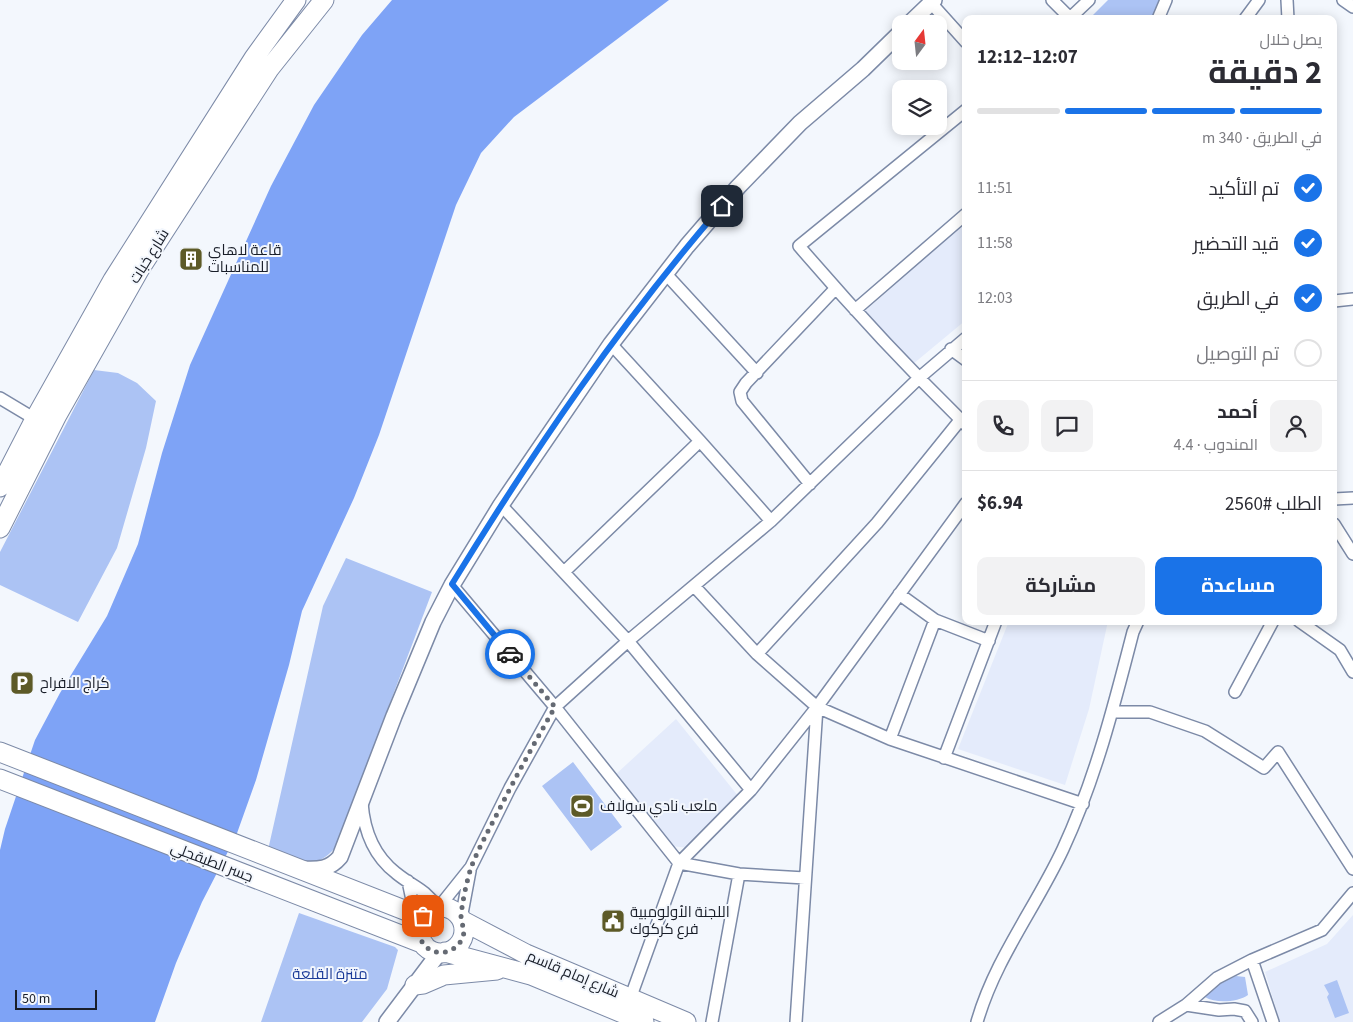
<!DOCTYPE html>
<html lang="ar">
<head>
<meta charset="utf-8">
<style>
  body { margin:0; font-family:"Source Sans 3",Cairo,sans-serif; background:#f2f2f3; color:#2b2b33; direction:rtl; height:100vh; display:flex; flex-direction:column; font-size:19px; white-space:nowrap }
  * { box-sizing:border-box; margin:0 }
  p { font-size:16px; color:#7c7c81 }
  .icon { flex:none; width:28px; height:28px; fill:none; stroke:currentColor; stroke-width:2; stroke-linecap:round; stroke-linejoin:round }
  .map { position:relative; flex:1; overflow:hidden; direction:ltr }
  .drawer { position:absolute; left:962px; top:15px; width:375px; height:610px; display:flex; flex-direction:column; background:#fff; border-radius:10px; box-shadow:0 2px 12px #0003; direction:rtl }
  .drawer>* { flex:none }
  .needle { width:32px; rotate:15deg }
  .tools { position:absolute; left:892px; top:15px; display:grid; gap:10px }
  .tools a { display:grid; place-items:center; width:55px; height:55px; border-radius:10px; background:#fff; box-shadow:0 2px 12px #0003; font-size:25px }
  .scale { position:absolute; left:15px; bottom:12px; width:82px; box-sizing:border-box; padding-left:5px; border:2px solid #191e29; border-top:0; font-size:14px; line-height:18px; white-space:nowrap; color:#191e29; -webkit-text-stroke:4px #f3f7fd; paint-order:stroke }
  .pin { position:absolute; display:grid; place-items:center; width:42px; height:42px; color:#fff; margin:-21px; border-radius:10px; box-shadow:0 2px 8px #0006 }
  .courier { position:absolute; display:grid; place-items:center; width:50px; height:50px; margin:-25px; border:4px solid #1a73e8; border-radius:50%; background:#fff; color:#222; box-shadow:0 1px 6px #0007 }
  .headline em { font-style:normal; font-weight:700 }
  .headline div { display:flex; flex-direction:column-reverse }
  .headline { display:flex; align-items:center; justify-content:space-between; height:85px; padding:0 15px }
  h1 { font-size:32px; font-weight:700; line-height:38px }
  .bar { display:grid; grid-template-columns:repeat(4,1fr); gap:8px 5px; align-content:center; height:60px; padding:0 15px }
  .bar i { height:6px; border-radius:4px; background:#e1e1e2 }
  .bar .on { background:#1a73e8 }
  .bar p { grid-column:span 4 }
  .line { display:flex; align-items:center; gap:12px; padding:0 15px; border-top:1px solid #e1e1e2 }
  .line div { flex:1 }
  .round { display:grid; place-items:center; flex:none; width:52px; height:52px; border-radius:10px; background:#f2f2f3 }
  ol { padding:0 15px; list-style:none }
  li { display:flex; align-items:center; gap:15px; height:55px }
  li p { margin-inline-start:auto }
  li .icon { padding:5px; border-radius:50%; background:#1a73e8; color:#fff; stroke-width:4 }
  li:last-child { color:#7c7c81 }
  li i { width:28px; height:28px; border:2px solid #e1e1e2; border-radius:50% }
  .primary-button { display:flex; gap:10px; margin-top:auto; padding:10px 15px }
  .primary-button a { flex:1; height:58px; border-radius:10px; background:#1a73e8; color:#fff; font-size:20px; font-weight:700; line-height:58px; text-align:center }
  .primary-button a+a { background:#f2f2f3; color:#2b2b33 }
  .map>svg:first-child { display:block }
</style>
</head>
<body>
<div class="map">
<svg width="1353" height="1022" viewBox="0 0 1353 1022">
  <rect width="100%" height="100%" fill="#f3f7fd"/>
  <path fill="#e4ebfb" d="M 966,222 L 966,320 L 913,364 L 865,311 Z
    M 1009,621 L 1108,621 L 1089,709 L 1065,785 L 958,749 Z
    M 676,719 L 739,797 L 689,848 L 671,846 L 615,775 Z
    M 1353,915 L 1353,1022 L 1280,1022 L 1265,972 L 1327,944 Z"/>
  <path fill="#acc3f4" d="M 1108,0 L 1162,0 L 1154,19 L 1089,19 Z
    M 94,370 L 118,373 L 137,383 L 156,401 L 146,448 L 117,548 L 78,622 L 0,585 L 0,552 Z
    M 346,558 L 432,592 L 335,848 C 312,874 294,860 268,850 L 323,606 Z
    M 573,762 L 622,827 L 591,851 L 542,786 Z
    M 299,913 L 395,947 L 398,950 L 387,989 L 362,1022 L 261,1022 Z
    M 1236,976 L 1245,977 L 1248,995 C 1238,1002 1216,1004 1205,997 L 1217,985 Z
    M 1337,980 L 1349,1013 L 1335,1018 L 1327,997 L 1329,994 L 1324,985 Z"/>
  <path fill="#7ea3f6" d="M 392,0 L 669,0 L 514,117 L 481,153 L 456,205 L 379,435 L 354,498 L 302,611 L 289,665 L 256,780 L 236,836 L 202,902 L 176,963 L 155,1022 L 0,1022 L 0,850 L 5,829 L 35,740 L 60,693 L 107,616 L 138,544 L 162,453 L 190,365 L 271,186 L 314,105 L 362,35 Z"/>
  <g fill="none" stroke-linecap="round" stroke-linejoin="round">
    <g stroke="#7c8aa7" stroke-width="14">
      <path id="minor" d="M 1052,0 L 1071,19
        M 1287,0 L 1288,19
        M 1343,0 L 1353,7
        M 931,3 L 966,42
        M 1070,18 L 1089,0
        M 1158,19 L 1166,0
        M 1245,19 L 1259,0
        M 966,110 L 799,246 C 852,308 908,368 966,425
        M 665,273 L 757,373
        M 1334,301 L 1353,299
        M 855,310 L 966,214
        M 611,344 L 700,441 L 771,521
        M 951,349 L 966,360
        M 0,398 L 35,419
        M 810,484 L 742,401 L 740,392 L 746,383 L 835,289
        M 1334,499 L 1353,498
        M 501,505 L 628,641 L 751,790
        M 1334,524 L 1353,554
        M 564,572 L 700,441
        M 452,585 L 555,707 L 679,863 L 739,874 L 805,878
        M 694,586 L 757,654 L 817,707 L 890,739 L 1083,804
        M 899,594 L 935,620 L 989,641
        M 1299,621 L 1340,650 L 1353,672
        M 757,654 L 877,523 L 961,419
        M 1235,692 L 1273,621
        M 1113,712 L 1150,712 L 1205,731 L 1264,768 L 1278,752 L 1353,869
        M 890,739 L 935,620
        M 944,758 L 996,621
        M 362,803 C 364,830 374,856 396,873 C 413,887 424,888 437,907
        M 408,881 L 412,900 L 422,916
        M 439,907 L 471,867 L 510,788 L 555,707 L 628,641 L 771,521 L 919,378 L 966,338
        M 461,919 L 470,871
        M 1252,960 L 1273,1022
        M 630,999 L 679,863 L 751,790 L 817,707 L 966,503
        M 1186,1005 L 1219,1010 L 1234,1009 L 1245,1011 L 1252,1022
        M 712,1022 L 739,874
        M 796,1022 L 817,707
        M 977,1022 C 995,959 1036,907 1063,849 C 1095,780 1114,706 1133,632 L 1138,621
        M 1159,1022 L 1186,1005 L 1217,978 L 1252,960 L 1322,930 L 1353,893"/>
    </g>
    <g stroke="#7c8aa7" stroke-width="18">
      <path id="tertiary" d="M 909,24 L 934,0
        M 303,869 C 319,870 330,869 340,857 L 394,716 L 433,622 L 452,585 L 501,505 L 611,344 L 687,246 L 738,187 L 800,123 L 863,69 L 901,32
        M 387,1022 L 439,953"/>
    </g>
    <g stroke="#7c8aa7" stroke-width="21">
      <path id="primary" d="M 0,487 L 35,419 L 113,280 L 254,58 L 296,0
        M 0,528 L 57,415 L 139,270 L 269,69 L 324,0
        M 0,752 L 422,917
        M 0,779 L 424,944
        M418 930a23 23 0 1 1 46 0a23 23 0 1 1-46 0Z
        M 463,921 L 526,954 L 686,1022
        M 445,952 L 531,975 L 644,1022
        M 415,985 L 423,984 L 444,975 L 497,970"/>
    </g>
    <use href="#minor" stroke="#fff" stroke-width="11"/>
    <use href="#tertiary" stroke="#fff" stroke-width="15"/>
    <use href="#primary" stroke="#fff" stroke-width="19"/>
  </g>
  <g fill="none" stroke-linecap="round" stroke-linejoin="round">
    <path stroke="#656a73" stroke-width="5" stroke-dasharray="0 9" d="M 423,916 C 416,929 418,945 433,951 C 444,955 457,950 462,939 C 466,931 462,926 461,918 C 461,907 468,875 472,865 C 479,848 488,831 497,814 C 515,778 535,742 555,707 L 510,654"/>
    <path stroke="#1a73e8" stroke-width="6" d="M 510,654 L 452,584 C 533,452 620,323 722,206"/>
  </g>
  <defs>
    <g id="building-square" transform="scale(1.25)"><rect x="-9" y="-9" width="18" height="18" rx="4" fill="#5d5a27" stroke="#f3f7fd"/><path d="M-4-6H4V6H1V3H-1V6H-4ZM-2.5-4.3h1.7v1.8h-1.7ZM.8-4.3h1.7v1.8H.8ZM-2.5-1h1.7V.8h-1.7ZM.8-1h1.7V.8H.8Z" fill="#fff"/></g>
    <g id="parking-square" transform="scale(1.25)"><rect x="-9" y="-9" width="18" height="18" rx="4" fill="#5d5a27" stroke="#f3f7fd"/><path d="M-3.5-5.5H1a3.5 3.5 0 0 1 0 7H-1V5.5H-3.5ZM-1-3.4V-.6H.8a1.4 1.4 0 0 0 0-2.8Z" fill="#fff"/></g>
    <g id="stadium-square" transform="scale(1.25)"><rect x="-9" y="-9" width="18" height="18" rx="4" fill="#5d5a27" stroke="#f3f7fd"/><path d="M0-5a6.5 5 0 1 0 0 10a6.5 5 0 1 0 0-10ZM-3.5-1.8h7v3.6h-7Z" fill="#fff"/></g>
    <g id="civic-square" transform="scale(1.25)"><rect x="-9" y="-9" width="18" height="18" rx="4" fill="#5d5a27" stroke="#f3f7fd"/><path d="M-.6-6.5H3V-4.5H.6V-3L4-1V1h2V6H-6V1h2V-1L-.6-3ZM-1.2 2.5V6h2.4V2.5Z" fill="#fff"/></g>
  </defs>
  <g fill-rule="evenodd">
    <use href="#building-square" x="191" y="259"/>
    <use href="#parking-square" x="22" y="683"/>
    <use href="#stadium-square" x="582" y="806"/>
    <use href="#civic-square" x="613" y="921"/>
  </g>
  <g text-anchor="middle" stroke-width="4" stroke-linejoin="round" paint-order="stroke">
    <g font-size="15" fill="#191e29" stroke="#f3f7fd" text-anchor="start">
      <text x="208" y="255">قاعة لاهاي<tspan x="208" dy="17">للمناسبات</tspan></text>
      <text x="40" y="688">كراج الافراح</text>
      <text x="600" y="811">ملعب نادي سولاف</text>
      <text x="630" y="917">اللجنة الأولومبية<tspan x="630" dy="17">فرع كركوك</tspan></text>
    </g>
    <g font-size="15" fill="#191e29" stroke="#f3f7fd">
      <text transform="translate(149 256) rotate(-58)" y="5">شارع خبات</text>
      <text transform="translate(212 862) rotate(21)" y="5">جسر الطبقجلي</text>
      <text transform="translate(573 974) rotate(23)" y="5">شارع إمام قاسم</text>
    </g>
    <g font-size="15" fill="#1b3b98" stroke="#f3f7fd">
      <text x="330" y="979">متنزة القلعة</text>
    </g>
  </g>
</svg>
<div class="tools">
<a><svg class="needle" viewBox="-14 -14 28 28"><path d="M0-13l5 13h-10z" fill="#e53935"/><path d="M0 13l5-13h-10z" fill="#7c7c81"/></svg></a>
<a><svg class="icon" aria-label="layers" viewBox="0 0 24 24"><path d="M12 4l9 5-9 5-9-5zM3 14l9 5 9-5"/></svg></a>
</div>
<div class="scale">50 m</div>
<div class="pin" style="left:423px;top:916px;background:#ea580c"><svg class="icon" aria-label="bag" viewBox="0 0 24 24"><path d="M5 8h14l-1 12H6zM9 8a3 3 0 0 1 6 0"/></svg></div>
<div class="pin" style="left:722px;top:206px;background:#1f2937"><svg class="icon" aria-label="home" viewBox="0 0 24 24"><path d="M3 11l9-7 9 7M6 9v11h12V9"/></svg></div>
<div class="courier" style="left:510px;top:654px"><svg class="icon" aria-label="car" viewBox="0 0 24 24"><path d="M5 17H2v-5l4-1 3-4h7l3 4 3 1v5h-3M9 17h6M6 11h13"/><circle cx="7" cy="17" r="2"/><circle cx="17" cy="17" r="2"/></svg></div>
<section class="drawer">
<div class="headline"><div><h1>2 دقيقة</h1><p>يصل خلال</p></div><em>12:07–12:12</em></div>
<div class="bar"><i class="on"></i><i class="on"></i><i class="on"></i><i></i><p>في الطريق · 340 m</p></div>
<ol>
<li><svg class="icon" aria-label="check" viewBox="0 0 24 24"><path d="M5 12l5 5 9-10"/></svg>تم التأكيد<p>11:51</p></li>
<li><svg class="icon" aria-label="check" viewBox="0 0 24 24"><path d="M5 12l5 5 9-10"/></svg>قيد التحضير<p>11:58</p></li>
<li><svg class="icon" aria-label="check" viewBox="0 0 24 24"><path d="M5 12l5 5 9-10"/></svg>في الطريق<p>12:03</p></li>
<li><i></i>تم التوصيل</li>
</ol>
<div class="line" style="height:90px"><a class="round"><svg class="icon" aria-label="person" viewBox="0 0 24 24"><circle cx="12" cy="8" r="4"/><path d="M4 21q1-7 8-7t8 7"/></svg></a><div><b>أحمد</b><p>المندوب · 4.4</p></div><a class="round"><svg class="icon" aria-label="chat" viewBox="0 0 24 24"><path d="M4 5h16v11H9l-5 4z"/></svg></a><a class="round"><svg class="icon" aria-label="phone" viewBox="0 0 24 24"><path d="M5 4h4l2 5-3 2q2 4 5 5l2-3 5 2v4C11 20 4 13 5 4z"/></svg></a></div>
<div class="line" style="height:65px"><div>الطلب #2560</div><b>$6.94</b></div>
<div class="primary-button"><a>مساعدة</a><a>مشاركة</a></div>
</section>
</div>
</body>
</html>
